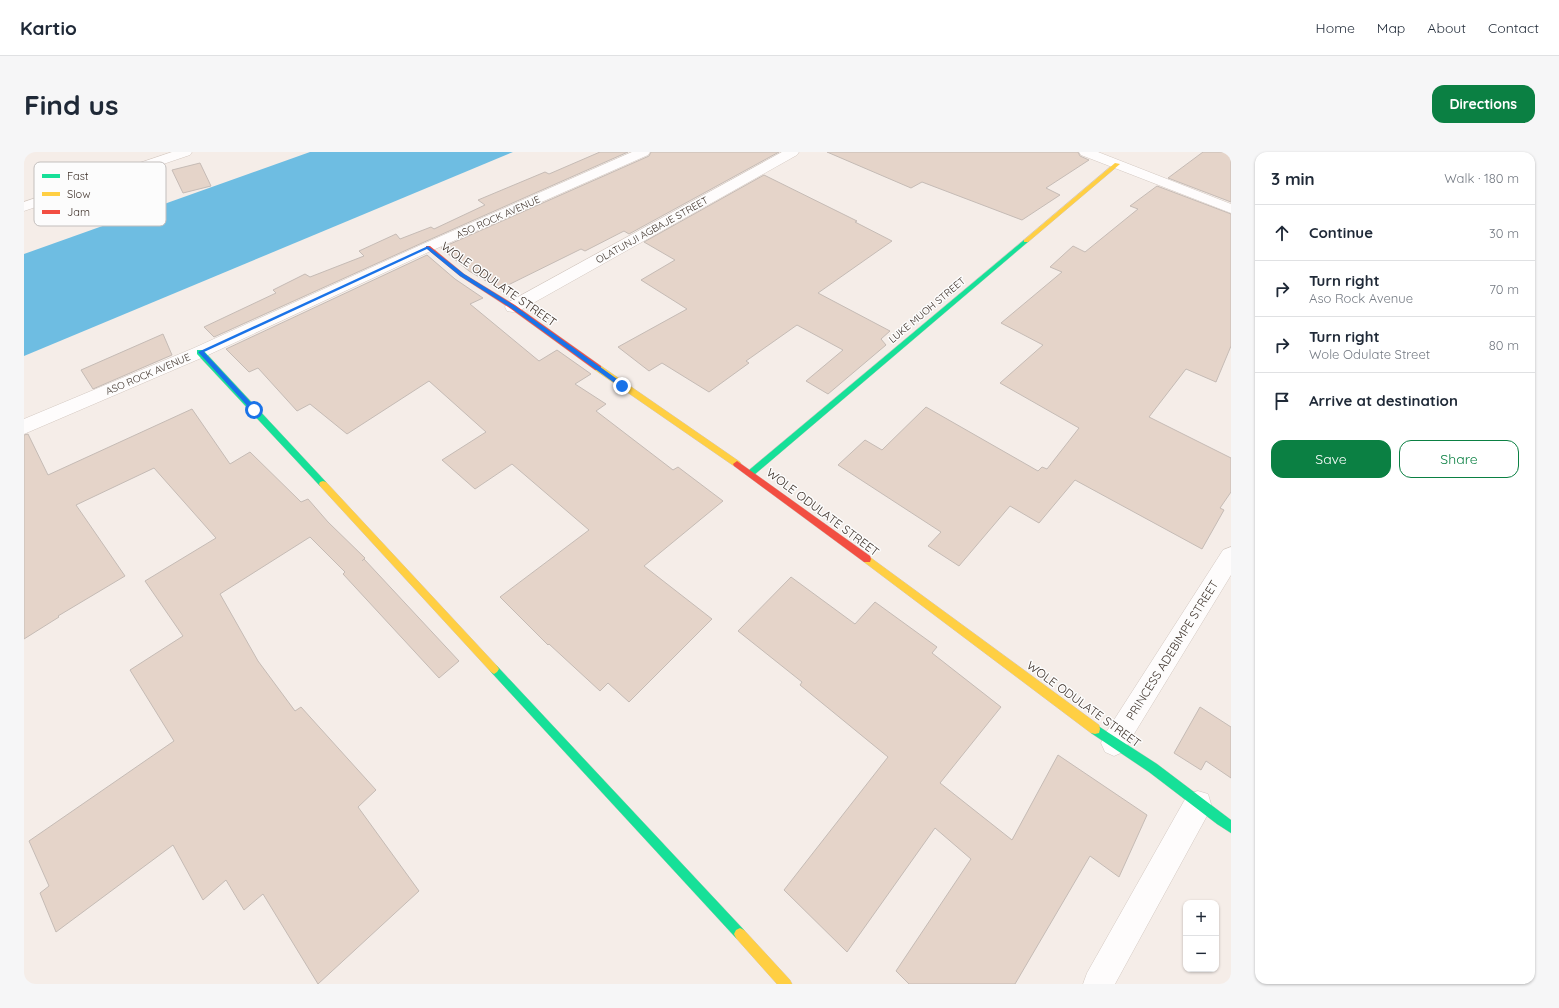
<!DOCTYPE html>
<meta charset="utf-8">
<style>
:root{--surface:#fff;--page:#f6f6f7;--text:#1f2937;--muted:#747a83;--line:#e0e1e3;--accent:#0b8043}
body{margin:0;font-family:Quicksand,sans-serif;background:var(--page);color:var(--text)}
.controls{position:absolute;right:12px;bottom:12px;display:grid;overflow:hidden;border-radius:8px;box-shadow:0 1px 3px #0004}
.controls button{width:36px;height:36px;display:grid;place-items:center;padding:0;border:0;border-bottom:1px solid var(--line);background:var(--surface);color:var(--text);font:20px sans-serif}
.stop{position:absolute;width:12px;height:12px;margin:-9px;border:3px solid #1a73e8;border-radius:50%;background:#fff}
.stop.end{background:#1a73e8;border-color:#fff;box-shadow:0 1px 4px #0008}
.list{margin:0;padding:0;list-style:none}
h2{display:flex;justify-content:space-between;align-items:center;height:52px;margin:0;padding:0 16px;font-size:17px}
h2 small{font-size:13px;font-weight:400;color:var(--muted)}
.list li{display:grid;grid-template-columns:26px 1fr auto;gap:12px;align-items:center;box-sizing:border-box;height:56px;padding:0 16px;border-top:1px solid var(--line)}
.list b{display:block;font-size:15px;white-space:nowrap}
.list p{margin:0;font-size:13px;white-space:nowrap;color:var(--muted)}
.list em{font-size:13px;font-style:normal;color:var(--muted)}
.actions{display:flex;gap:8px;padding:12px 16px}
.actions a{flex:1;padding:9px 0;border:1px solid var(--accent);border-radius:12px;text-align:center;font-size:14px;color:var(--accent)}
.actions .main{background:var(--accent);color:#fff}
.icon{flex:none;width:22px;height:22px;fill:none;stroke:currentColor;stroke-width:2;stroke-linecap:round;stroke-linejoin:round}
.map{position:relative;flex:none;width:1207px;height:832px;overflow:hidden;border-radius:12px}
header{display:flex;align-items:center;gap:24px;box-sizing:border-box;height:56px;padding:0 20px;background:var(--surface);border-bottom:1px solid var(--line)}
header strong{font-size:19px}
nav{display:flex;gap:22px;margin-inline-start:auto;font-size:14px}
.intro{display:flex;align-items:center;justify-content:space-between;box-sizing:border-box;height:96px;padding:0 24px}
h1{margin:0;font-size:28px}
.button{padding:10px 18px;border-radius:12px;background:var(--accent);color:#fff;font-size:14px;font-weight:700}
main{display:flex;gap:24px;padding:0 24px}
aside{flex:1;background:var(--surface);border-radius:12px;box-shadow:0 1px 3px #0004}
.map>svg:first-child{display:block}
.water{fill:#6ebde2}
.building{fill:#e5d4c9;stroke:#c5bbb5}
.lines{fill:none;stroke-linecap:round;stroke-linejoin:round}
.street-casing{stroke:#d3c8c1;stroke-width:1}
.fast-casing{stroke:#d3c8c1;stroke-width:1}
.slow-casing{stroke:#d3c8c1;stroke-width:1}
.jam-casing{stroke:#d3c8c1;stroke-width:1}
.street{fill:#fefcfc;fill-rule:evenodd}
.fast{fill:#16e098;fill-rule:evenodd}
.slow{fill:#ffcf43;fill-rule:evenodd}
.jam{fill:#f24e42;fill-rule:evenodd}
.route{fill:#1a73e8}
.labels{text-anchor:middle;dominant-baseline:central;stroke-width:3;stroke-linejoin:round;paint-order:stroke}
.far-street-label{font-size:10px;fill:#3e3129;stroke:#fcfcfc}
.street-label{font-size:12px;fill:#3e3129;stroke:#fcfcfc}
.key{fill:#fcfcfc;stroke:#c3bfbd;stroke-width:1}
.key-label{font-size:11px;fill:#3e3129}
</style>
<header>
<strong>Kartio</strong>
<nav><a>Home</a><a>Map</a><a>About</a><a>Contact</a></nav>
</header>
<div class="intro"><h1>Find us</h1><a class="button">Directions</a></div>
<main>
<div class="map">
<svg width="1207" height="832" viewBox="0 0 1207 832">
<rect width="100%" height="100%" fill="#f5ede8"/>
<path class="water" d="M286,0H489L0,204V102Z"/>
<g class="building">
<path d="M576,0H604L398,91L190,185L180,175L252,141L249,138L281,122L286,125L340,104L335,99L372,82L376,87L407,75L410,77L461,53L454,48L521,20L525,22Z"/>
<path d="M627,0H755L605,82L600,79L561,99L557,97L476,137L445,119L417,96L625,4Z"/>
<path d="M803,0H1054L1056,4L1065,8L1022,36L1036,43L998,68L898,30L887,36Z"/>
<path d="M1179,0H1207V50L1144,26Z"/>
<path d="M176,11L187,34L159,41L148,18Z"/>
<path d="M740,23L833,69L831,70L868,89L794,141L866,179L857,187L862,193L804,242L782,229L819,198L773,173L722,209L725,211L685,240L638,211L625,219L594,195L663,157L617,128L651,108L620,90Z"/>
<path d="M1133,34L1207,62V194L1192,230L1162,217L1125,265L1207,306V340L1196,356L1200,358L1178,397L1051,328L1015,371L986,354L935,414L904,394L917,380L814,313L841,288L858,298L902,255L1014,319L1018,315L1023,317L1055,276L976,231L1019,193L977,171L1038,120L1026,115L1049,94L1061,100L1114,57L1106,54Z"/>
<path d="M403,103L431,127L459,146L446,152L515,209L533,198L567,222L551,232L582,252L572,259L649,318L654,315L699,349L620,414L688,467L605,550L584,531L576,539L525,492L524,493L476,445L565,378L488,312L451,337L418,308L462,280L405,229L323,282L286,252L273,259L234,216L225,220L202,197Z"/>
<path d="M139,182L148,203L69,237L57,218Z"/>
<path d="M168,257L206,312L226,300L277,350L284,347L304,370L341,406L338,409L340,407L435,509L415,526L319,422L321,420L286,385L196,442L234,509L271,559L277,555L352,638L334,655L395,739L294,832L239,742L220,758L202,728L179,748L149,693L32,780L16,741L25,734L5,689L150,589L106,518L159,484L121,429L192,386L130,316L52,353L101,424L34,464L35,465L0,487V283L4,282L24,323Z"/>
<path d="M767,425L831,472L851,450L913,495L908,501L977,555L916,631L988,688L1034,603L1123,663L1095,725L1066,704L991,832H885L872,819L947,707L911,676L823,800L760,738L864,605L776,533L778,530L714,479Z"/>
<path d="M1176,555L1207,575V626L1182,609L1177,618L1150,601Z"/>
</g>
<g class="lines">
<defs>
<g id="street">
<path d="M148,0H168L166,3L0,59V50Z"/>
<path d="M608,0H626L624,3L409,98L182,204L0,282V267L170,196L399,92Z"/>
<path d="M758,0H775L773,3L495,159L489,160L483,159L481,155L483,151Z"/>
<path d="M1055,0H1074L1207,52V61L1057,3Z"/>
<path d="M1207,395V423L1099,600L1090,604L1081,600L1077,591L1081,582L1199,398Z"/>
<path d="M1174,639L1184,642L1187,652L1184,662L1091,832H1059L1063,821L1164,642Z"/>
</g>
<g id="fast">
<path d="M1000,88L1005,89L730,323H724L723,321L724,319Z"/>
<path d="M173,198H179L302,330L303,332L302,334H296L173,202Z"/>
<path d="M470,512L473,514L720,778L722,782L720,786L716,788L712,786L467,520L465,517L467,514Z"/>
<path d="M1071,572L1133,612L1207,668V681L1193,672L1125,620L1067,581L1066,577L1067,573Z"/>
</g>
<g id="slow">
<path d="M1091,11L1096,12L1004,90H1000V88Z"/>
<path d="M571,214H577L716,310L717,312L716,314H710L571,218Z"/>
<path d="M299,329L302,330L473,514L475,517L473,520L470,522L467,520L296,334L295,332L296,330Z"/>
<path d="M843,403L1075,573L1076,577L1075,581L1071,582L1067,581L840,410L839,407L840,404Z"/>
<path d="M716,776L720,778L766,828L768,832H753L712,786L710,782L712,778Z"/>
</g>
<g id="jam">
<path d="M402,94H406L440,122L491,153L577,214V218H571L487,157L436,124L402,96Z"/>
<path d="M713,309L846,404L847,407L846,410H840L710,314L709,312Z"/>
</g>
</defs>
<use href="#street" class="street-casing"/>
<use href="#fast" class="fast-casing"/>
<use href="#slow" class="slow-casing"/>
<use href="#jam" class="jam-casing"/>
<use href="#street" class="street"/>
<use href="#fast" class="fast"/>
<use href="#slow" class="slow"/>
<use href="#jam" class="jam"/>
</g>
<path class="route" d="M404,94L440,122L491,154L600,232V235H596L487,156L436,124L403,97L180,200L232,256V259H228L174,200Z"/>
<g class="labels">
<g class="far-street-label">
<text transform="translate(474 65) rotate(-24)">ASO ROCK AVENUE</text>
<text transform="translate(628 78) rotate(-29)">OLATUNJI AGBAJE STREET</text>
<text transform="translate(903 158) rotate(-40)">LUKE MUOH STREET</text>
<text transform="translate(124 222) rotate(-23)">ASO ROCK AVENUE</text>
</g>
<g class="street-label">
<text transform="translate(475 132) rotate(35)">WOLE ODULATE STREET</text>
<text transform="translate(799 360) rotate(37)">WOLE ODULATE STREET</text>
<text transform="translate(1148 498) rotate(-58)">PRINCESS ADEBIMPE STREET</text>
<text transform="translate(1060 552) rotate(36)">WOLE ODULATE STREET</text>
</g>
</g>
<rect x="10" y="10" width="132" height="64" rx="6" class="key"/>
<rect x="18" y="22" width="18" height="4" fill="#16e098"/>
<rect x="18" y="40" width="18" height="4" fill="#ffcf43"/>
<rect x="18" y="58" width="18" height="4" fill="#f24e42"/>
<g class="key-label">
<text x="43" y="28">Fast</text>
<text x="43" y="46">Slow</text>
<text x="43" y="64">Jam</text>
</g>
</svg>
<div class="controls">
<button>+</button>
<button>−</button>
</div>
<div class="stop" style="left:230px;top:258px"></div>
<div class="stop end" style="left:598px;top:234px"></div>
</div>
<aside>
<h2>3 min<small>Walk · 180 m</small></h2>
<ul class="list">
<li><svg class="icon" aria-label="ahead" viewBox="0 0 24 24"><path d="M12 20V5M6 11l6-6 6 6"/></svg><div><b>Continue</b></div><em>30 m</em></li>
<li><svg class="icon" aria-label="right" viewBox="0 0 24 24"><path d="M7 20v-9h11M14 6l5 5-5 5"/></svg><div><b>Turn right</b><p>Aso Rock Avenue</p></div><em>70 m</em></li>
<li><svg class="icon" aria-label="right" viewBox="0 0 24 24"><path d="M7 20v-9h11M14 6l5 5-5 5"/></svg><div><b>Turn right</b><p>Wole Odulate Street</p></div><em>80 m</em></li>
<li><svg class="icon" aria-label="arrive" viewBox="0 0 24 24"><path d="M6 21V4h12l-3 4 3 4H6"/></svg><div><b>Arrive at destination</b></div></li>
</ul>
<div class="actions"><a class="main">Save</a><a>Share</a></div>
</aside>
</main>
